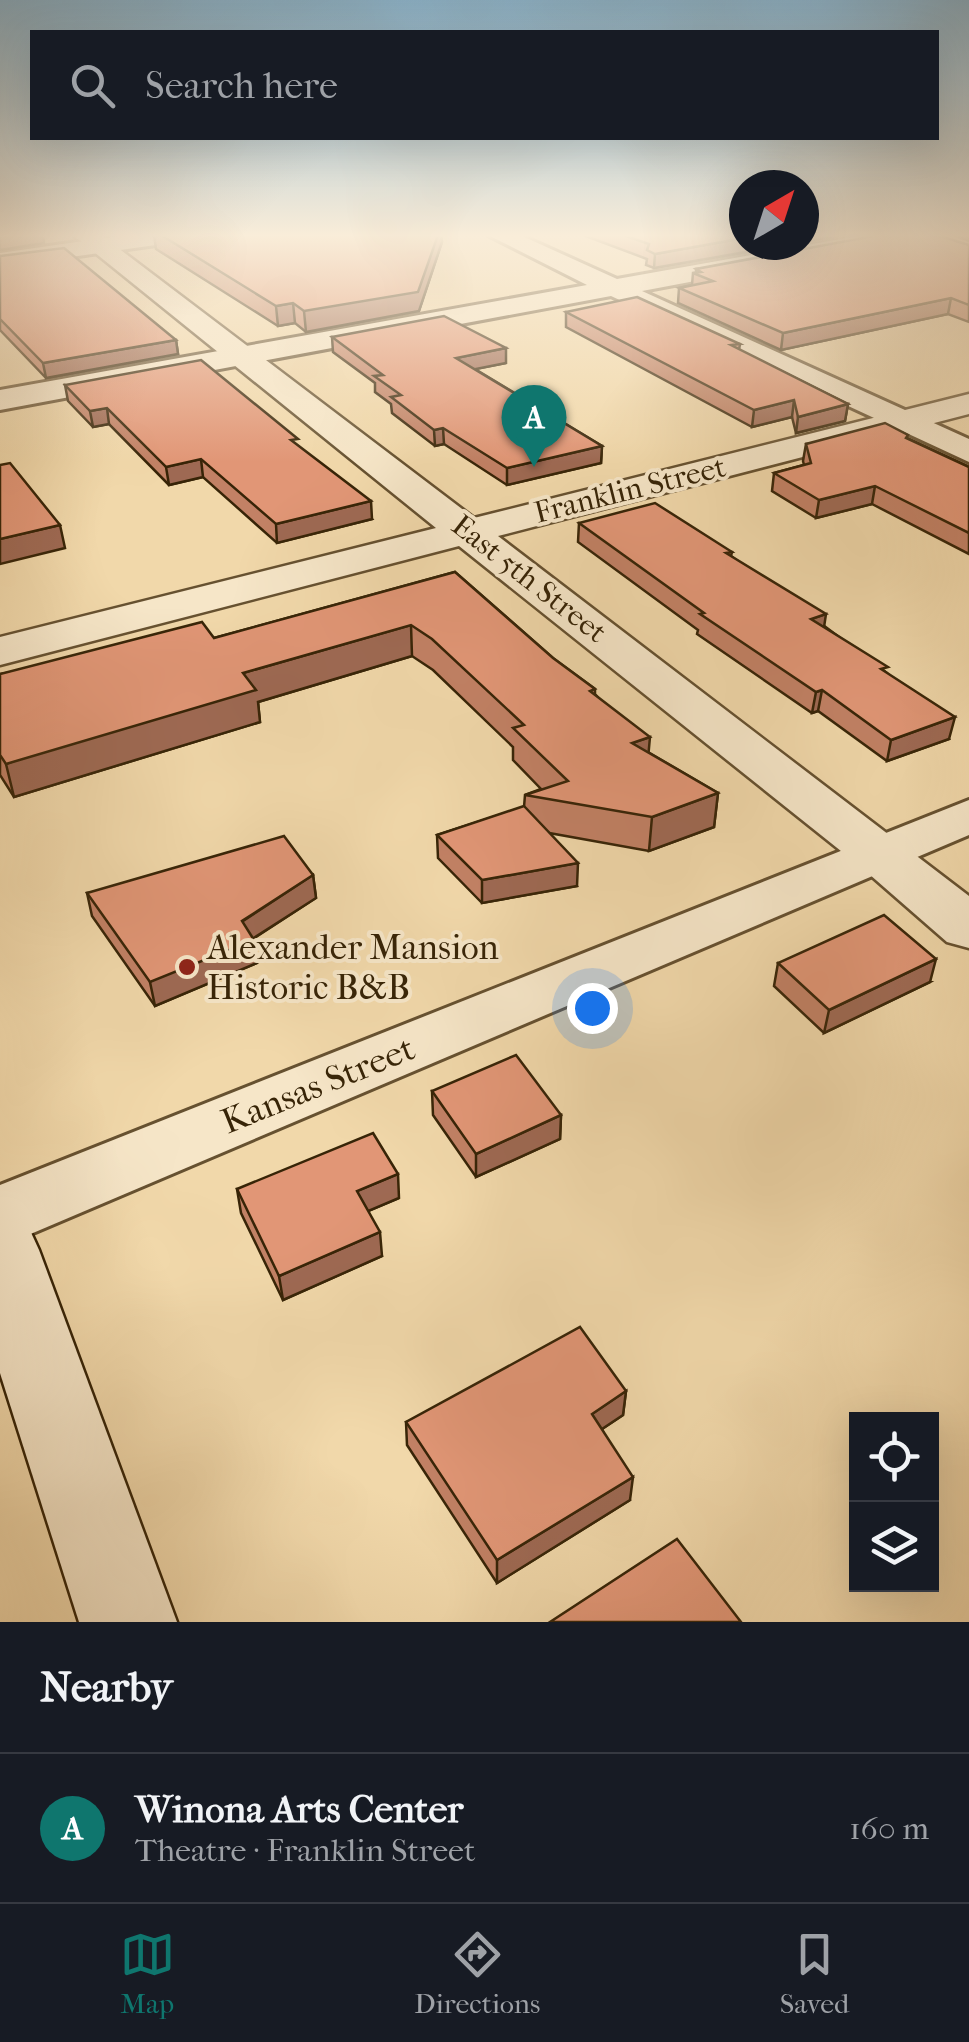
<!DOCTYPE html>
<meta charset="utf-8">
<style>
:root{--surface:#171b24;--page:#20242c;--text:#f1f3f6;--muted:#9ea1a6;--line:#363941;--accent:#0f766e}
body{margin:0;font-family:"IM FELL French Canon",serif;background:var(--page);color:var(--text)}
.controls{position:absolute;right:30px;bottom:30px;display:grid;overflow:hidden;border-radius:0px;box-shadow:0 10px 40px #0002}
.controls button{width:90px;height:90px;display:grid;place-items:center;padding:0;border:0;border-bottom:2px solid var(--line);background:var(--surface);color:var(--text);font:50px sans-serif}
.compass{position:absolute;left:729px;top:170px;width:90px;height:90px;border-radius:50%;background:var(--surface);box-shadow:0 10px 40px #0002;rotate:39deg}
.you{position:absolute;left:592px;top:1008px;width:35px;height:35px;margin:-25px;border:8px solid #fff;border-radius:50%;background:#1a73e8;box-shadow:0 0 0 15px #1a73e833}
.badge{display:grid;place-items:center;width:65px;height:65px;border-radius:50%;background:var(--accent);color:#fff;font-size:32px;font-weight:700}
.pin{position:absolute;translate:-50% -82px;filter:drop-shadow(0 2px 5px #0008)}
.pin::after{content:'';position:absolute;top:52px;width:35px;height:30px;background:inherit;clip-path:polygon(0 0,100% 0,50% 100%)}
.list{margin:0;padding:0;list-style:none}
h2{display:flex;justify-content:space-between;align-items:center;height:130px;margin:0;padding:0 40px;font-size:42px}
h2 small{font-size:32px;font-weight:400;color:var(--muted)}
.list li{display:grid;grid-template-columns:65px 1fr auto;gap:30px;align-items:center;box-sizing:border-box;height:150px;padding:0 40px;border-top:2px solid var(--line)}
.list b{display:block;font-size:38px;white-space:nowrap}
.list p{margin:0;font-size:32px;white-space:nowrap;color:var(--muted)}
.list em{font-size:32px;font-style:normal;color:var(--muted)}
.icon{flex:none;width:55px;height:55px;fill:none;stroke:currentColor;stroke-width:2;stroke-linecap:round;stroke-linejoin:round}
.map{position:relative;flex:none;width:969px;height:1622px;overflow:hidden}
.search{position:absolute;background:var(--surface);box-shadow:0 10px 40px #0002;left:30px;right:30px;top:30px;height:110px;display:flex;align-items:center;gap:25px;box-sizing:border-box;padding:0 35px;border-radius:0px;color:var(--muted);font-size:38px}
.sheet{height:280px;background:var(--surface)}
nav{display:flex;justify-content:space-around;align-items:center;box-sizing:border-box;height:140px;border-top:2px solid var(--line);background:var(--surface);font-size:28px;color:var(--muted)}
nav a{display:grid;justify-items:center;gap:5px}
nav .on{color:var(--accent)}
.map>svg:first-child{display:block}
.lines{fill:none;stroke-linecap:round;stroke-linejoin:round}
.minor-casing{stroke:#665130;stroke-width:6}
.tertiary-casing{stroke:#665130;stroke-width:5}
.secondary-casing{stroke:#372407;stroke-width:5}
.minor{fill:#f6e6c8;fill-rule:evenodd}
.tertiary{fill:#f6e6c8;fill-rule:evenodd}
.secondary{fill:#f6e6c8;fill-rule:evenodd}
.wall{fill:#c28165;stroke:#372407;stroke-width:2.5}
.shaded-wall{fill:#9e6953;stroke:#372407;stroke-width:2.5}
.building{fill:#e19676;stroke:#372407;stroke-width:2.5}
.poi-dot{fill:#8f2418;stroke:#f6e6c8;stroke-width:4}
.labels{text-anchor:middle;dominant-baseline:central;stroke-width:8;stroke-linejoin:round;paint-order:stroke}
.far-street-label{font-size:30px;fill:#372407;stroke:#f6e6c8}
.poi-label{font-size:35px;fill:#372407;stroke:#f6e6c8;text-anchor:start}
.street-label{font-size:35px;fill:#372407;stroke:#f6e6c8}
</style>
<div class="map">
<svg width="969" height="1622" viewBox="0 0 969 1622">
<rect width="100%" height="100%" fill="#f1d8aa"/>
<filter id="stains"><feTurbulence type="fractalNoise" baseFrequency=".002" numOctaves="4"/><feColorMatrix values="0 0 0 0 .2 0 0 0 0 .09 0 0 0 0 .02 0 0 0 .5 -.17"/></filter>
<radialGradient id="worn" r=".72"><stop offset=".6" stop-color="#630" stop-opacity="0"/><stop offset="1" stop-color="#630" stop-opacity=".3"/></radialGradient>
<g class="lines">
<defs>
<g id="minor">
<path d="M125,235H189L177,242L0,267V253Z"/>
<path d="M488,235H520L617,279L863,235H915L903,242L642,291L969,439V462L611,296L0,410V390L587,285Z"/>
<path d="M969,800V835L0,1247V1185Z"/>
</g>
<path id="tertiary" d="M73,235H101L474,518L969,394V414L498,536L969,896V948L947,942L861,867L459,546L0,665V637L436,528Z"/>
<path id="secondary" d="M0,1217L28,1226L39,1250L177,1622H79L0,1373Z"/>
</defs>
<use href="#minor" class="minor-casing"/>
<use href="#tertiary" class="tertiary-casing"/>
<use href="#secondary" class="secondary-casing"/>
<use href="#minor" class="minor"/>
<use href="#tertiary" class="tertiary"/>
<use href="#secondary" class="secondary"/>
</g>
<g class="wall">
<path d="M154,235H441L442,242L419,311L306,332L295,323L278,326L156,249Z"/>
<path d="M583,235H744V245H786L654,268L646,265L647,259Z"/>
<path d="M954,235H969V241Z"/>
<path d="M969,245V322L948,314L781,350L678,303L679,288L692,285L693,273H696V269Z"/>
<path d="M0,256L176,340L178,354L46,378L0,330Z"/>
<path d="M566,312L740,344L739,350L848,404L845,421L796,433L792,417L752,427L566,327Z"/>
<path d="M332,337L506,363L475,369L602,446L601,463L507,485L444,444L435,446L392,413L391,404L375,392V383L333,352Z"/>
<path d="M65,385L298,446L372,519L277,543L203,477L169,485L109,424L93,427L68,401Z"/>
<path d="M907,438L969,467V554L872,504L816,518L772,491L774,473L804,465L803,461L806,444Z"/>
<path d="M579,523L732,552L731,556L887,673L949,739L887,761L818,711L812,713L697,634L698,630L578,542Z"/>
<path d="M455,572L553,658L595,689V694L648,752L718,793L714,827L649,851L549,833L577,886L482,903L438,858L437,835L524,807L525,795L541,789L513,760V747L433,670L412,656L258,702L260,722L14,797L0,775V674L214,638Z"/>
<path d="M313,875L316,898L253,939L257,963L155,1006L92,916L87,893Z"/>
<path d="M778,963L930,982L824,1033L774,986Z"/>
<path d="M432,1091L561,1115L560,1139L476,1177L433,1115Z"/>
<path d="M237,1189L399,1198L368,1211L382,1256L283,1300L241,1213Z"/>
<path d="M626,1391L623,1415L602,1429L630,1500L497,1583L407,1445L406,1422Z"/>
</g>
<g class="shaded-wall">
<path d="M11,235H43L44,243L0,250V237Z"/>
<path d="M438,235H441L442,242L419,311L306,332L304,311Z"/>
<path d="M804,235H841L804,242Z"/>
<path d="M744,238V245H786L654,268L655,254Z"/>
<path d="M951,298L948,314L781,350L783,333Z"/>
<path d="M293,303L295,323L278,326L276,306Z"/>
<path d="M176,340L178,354L46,378L43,363Z"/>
<path d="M506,348V363L456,373V358Z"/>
<path d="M794,400L792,417L752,427L754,410Z"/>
<path d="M848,404L845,421L796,433L798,417Z"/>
<path d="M107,408L109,424L93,427L90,411Z"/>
<path d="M443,428L444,444L435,446L434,430Z"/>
<path d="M602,446L601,463L507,485V468Z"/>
<path d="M201,459L203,477L169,485L166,467Z"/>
<path d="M875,486L872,504L816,518L819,500Z"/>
<path d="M371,501L372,519L277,543L276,524Z"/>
<path d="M60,525L65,548L0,564V539Z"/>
<path d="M826,614L823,634L811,619Z"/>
<path d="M411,625L412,656L258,702L260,722L14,797L6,764L243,673Z"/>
<path d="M822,690L818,711L812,713L816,692Z"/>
<path d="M955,717L949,739L887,761L891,740Z"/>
<path d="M650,737L647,770L632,743Z"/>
<path d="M718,793L714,827L649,851L652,817Z"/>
<path d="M578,863L577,886L482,903V880Z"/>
<path d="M313,875L316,898L246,943L254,940L257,963L155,1006L150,982Z"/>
<path d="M936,959L930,982L824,1033L829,1010Z"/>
<path d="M561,1115L560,1139L476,1177V1154Z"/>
<path d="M398,1174L399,1198L359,1215L357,1191Z"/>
<path d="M380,1232L382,1256L283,1300L279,1276Z"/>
<path d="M626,1391L623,1415L590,1437L592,1414Z"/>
<path d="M633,1477L630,1500L497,1583V1560Z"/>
</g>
<g class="building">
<path d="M161,235H438L418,292L304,311L293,303L276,306Z"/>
<path d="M623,235H744V238L655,254L647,250L649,244Z"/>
<path d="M879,235H937L969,245V305L951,298L783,333L679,288L713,281L693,273L701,272L696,269Z"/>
<path d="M64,248L176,340L43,363L0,319V256Z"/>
<path d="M637,297L740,344L731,345L848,404L798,417L794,400L754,410L566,312Z"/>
<path d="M444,316L506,348L456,358L602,446L507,468L443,428L434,430L391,397L401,395L374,376L383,375L332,337Z"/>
<path d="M201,360L298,439L291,440L371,501L276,524L201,459L166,467L107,408L90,411L65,385Z"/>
<path d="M885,423L908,435L906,438L969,467V533L875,486L819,500L774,473L811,463L806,444Z"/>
<path d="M10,463L60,525L0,539V465Z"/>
<path d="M655,503L732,552L726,553L826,614L811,619L888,667L881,669L955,717L891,740L822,690L816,692L700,614L704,613L579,523Z"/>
<path d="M455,572L553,658L595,689L590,691L650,737L632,743L718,793L652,817L525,795L568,781L513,728L524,725L432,639L411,625L243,673L256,690L6,764L0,755V674L202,622L214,638Z"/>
<path d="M524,806L578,863L482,880L437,835Z"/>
<path d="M284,836L313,875L242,921L254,940L150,982L87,893Z"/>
<path d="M884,915L936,959L829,1010L778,963Z"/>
<path d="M516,1055L561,1115L476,1154L432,1091Z"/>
<path d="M373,1133L398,1174L357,1191L380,1232L279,1276L237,1189Z"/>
<path d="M580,1327L626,1391L592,1414L633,1477L497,1560L406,1422Z"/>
<path d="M677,1539L741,1622H550Z"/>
</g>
<linearGradient id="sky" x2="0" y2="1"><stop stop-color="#89b6d2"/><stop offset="0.51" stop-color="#f9edd9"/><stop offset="1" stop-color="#f9edd9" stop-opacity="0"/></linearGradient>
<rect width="969" height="462" fill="url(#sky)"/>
<circle class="poi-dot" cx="187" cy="967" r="10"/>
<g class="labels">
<g class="far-street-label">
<text transform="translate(630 490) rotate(-14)">Franklin Street</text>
<text transform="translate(529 579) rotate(38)">East 5th Street</text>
</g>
<g class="poi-label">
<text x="207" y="947">Alexander Mansion<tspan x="207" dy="40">Historic B&amp;B</tspan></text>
</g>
<g class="street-label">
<text transform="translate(318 1085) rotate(-22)">Kansas Street</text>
</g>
</g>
<rect width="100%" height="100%" filter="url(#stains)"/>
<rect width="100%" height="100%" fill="url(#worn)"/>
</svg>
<div class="controls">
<button><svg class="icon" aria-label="locate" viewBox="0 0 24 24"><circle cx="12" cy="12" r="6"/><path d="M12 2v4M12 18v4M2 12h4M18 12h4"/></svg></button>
<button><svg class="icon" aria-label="layers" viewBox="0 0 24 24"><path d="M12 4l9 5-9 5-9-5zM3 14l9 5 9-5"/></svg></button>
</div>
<svg class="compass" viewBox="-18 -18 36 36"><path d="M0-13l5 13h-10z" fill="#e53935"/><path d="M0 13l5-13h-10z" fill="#9ea1a6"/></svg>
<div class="you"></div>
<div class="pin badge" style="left:534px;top:467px">A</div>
<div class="search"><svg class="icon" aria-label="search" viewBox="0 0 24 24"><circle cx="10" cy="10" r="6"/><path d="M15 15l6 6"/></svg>Search here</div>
</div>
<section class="sheet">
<h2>Nearby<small></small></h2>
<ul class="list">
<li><span class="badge">A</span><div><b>Winona Arts Center</b><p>Theatre · Franklin Street</p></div><em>160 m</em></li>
</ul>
</section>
<nav>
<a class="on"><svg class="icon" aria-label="map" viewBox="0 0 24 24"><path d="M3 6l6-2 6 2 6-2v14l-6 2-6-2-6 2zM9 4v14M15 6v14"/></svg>Map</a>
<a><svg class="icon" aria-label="directions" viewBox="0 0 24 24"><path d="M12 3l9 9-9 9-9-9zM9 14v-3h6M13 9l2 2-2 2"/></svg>Directions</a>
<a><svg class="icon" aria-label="saved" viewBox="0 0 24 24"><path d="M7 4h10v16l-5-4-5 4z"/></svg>Saved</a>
</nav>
